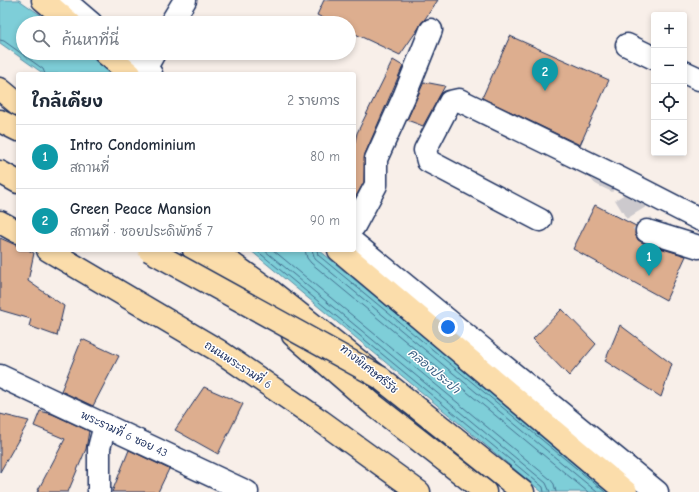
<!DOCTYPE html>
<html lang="th">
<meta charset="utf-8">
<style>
:root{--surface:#fff;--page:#f6f6f7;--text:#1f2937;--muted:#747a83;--line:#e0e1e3;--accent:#0f766e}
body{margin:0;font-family:"Comic Neue","Playpen Sans Thai",sans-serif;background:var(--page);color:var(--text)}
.controls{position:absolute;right:12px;top:12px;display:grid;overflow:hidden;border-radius:4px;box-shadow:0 2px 6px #0003}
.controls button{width:36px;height:36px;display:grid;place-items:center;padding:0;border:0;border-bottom:1px solid var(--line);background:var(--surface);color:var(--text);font:20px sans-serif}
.you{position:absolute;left:448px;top:327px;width:14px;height:14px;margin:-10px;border:3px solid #fff;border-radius:50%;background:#1a73e8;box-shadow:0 0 0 6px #1a73e833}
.badge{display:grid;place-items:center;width:26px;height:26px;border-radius:50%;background:var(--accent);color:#fff;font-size:13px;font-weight:700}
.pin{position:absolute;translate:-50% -33px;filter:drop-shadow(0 1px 2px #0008)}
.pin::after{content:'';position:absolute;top:21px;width:14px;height:12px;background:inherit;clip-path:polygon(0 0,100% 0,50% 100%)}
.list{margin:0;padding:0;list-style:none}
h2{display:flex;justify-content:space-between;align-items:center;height:52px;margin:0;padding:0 16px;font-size:17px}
h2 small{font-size:13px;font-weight:400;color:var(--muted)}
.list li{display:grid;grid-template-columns:26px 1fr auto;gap:12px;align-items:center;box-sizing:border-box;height:64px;padding:0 16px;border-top:1px solid var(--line)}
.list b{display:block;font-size:15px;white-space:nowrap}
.list p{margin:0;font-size:13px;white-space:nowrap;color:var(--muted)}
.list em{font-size:13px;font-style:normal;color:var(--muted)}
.icon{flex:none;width:22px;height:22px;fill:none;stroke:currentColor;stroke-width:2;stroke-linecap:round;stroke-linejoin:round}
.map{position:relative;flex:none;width:699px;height:492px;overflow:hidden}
.search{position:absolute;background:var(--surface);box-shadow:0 2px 6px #0003;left:16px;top:16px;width:340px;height:44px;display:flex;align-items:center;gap:10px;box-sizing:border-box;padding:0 14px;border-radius:22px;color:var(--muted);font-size:15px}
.panel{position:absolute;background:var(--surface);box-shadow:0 2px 6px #0003;left:16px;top:72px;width:340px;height:180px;border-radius:4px}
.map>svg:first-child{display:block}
.water{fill:#7eced8;stroke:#568ea7}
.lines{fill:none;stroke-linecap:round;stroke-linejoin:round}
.shore{stroke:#436f8f;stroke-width:1}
.building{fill:#ddae8f;stroke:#1b2f5e}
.minor-tunnel{stroke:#ccc9cd;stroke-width:22;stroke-dasharray:22 11;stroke-linecap:butt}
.minor-casing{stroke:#1b2f5e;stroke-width:25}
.major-casing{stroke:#1b2f5e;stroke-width:25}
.highway-casing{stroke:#1b2f5e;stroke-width:25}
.minor{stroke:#fff;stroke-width:22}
.major{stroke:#fbddab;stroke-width:22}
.highway{stroke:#fbddab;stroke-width:22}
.highway-bridge-casing{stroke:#1b2f5e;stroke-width:25;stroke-linecap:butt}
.highway-bridge{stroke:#fbddab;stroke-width:22}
.labels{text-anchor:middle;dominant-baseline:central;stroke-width:3;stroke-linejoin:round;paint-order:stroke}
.street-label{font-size:11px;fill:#1b2f5e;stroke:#fff}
.water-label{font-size:12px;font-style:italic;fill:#395f83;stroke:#fff}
</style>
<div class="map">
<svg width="699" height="492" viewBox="0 0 699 492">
<rect width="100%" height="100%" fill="#f8efe9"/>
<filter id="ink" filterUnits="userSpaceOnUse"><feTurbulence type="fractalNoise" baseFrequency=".025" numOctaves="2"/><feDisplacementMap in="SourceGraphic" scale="8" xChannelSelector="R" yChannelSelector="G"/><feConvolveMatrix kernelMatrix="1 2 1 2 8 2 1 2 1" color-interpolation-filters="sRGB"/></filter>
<g filter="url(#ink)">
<g class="water">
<path d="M0,0H19L52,23H23V53H92L115,74H44L0,43Z"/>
<path d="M250,250H319L611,492H542Z"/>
</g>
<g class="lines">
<g class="shore">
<path d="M0,40L4,41L43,69L45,74"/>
<path d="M256,250L543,487L544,492"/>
<path d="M264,250L546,483L550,492"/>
<path d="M273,250L550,479L554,484L556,492"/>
<path d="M305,250L307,258L311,263L588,492"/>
<path d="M312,250L315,259L597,492"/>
<path d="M317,250L318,255L605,492"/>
</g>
</g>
<g class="building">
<path d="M324,0H438L400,55L349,31V23H333L317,15Z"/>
<path d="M510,36L609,80L580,145L482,98Z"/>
<path d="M393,60L403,66L365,154L364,182L354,200V146L357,133Z"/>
<path d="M424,82L445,86L423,126L407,120Z"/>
<path d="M595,205L636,226L635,234L638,240L643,243L686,256L666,300L573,249Z"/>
<path d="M0,238L18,246V250H28L34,253L28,281L64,306L57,336L29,326L31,319L0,310Z"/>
<path d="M562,309L596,344L569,376L533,339Z"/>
<path d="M620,325L672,364L661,397L605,361Z"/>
<path d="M82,339L119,356L93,406L61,391Z"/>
<path d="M204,387L243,404L218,454L175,430Z"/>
<path d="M40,411L52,414L89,431L86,449L68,492H37L65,439L34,426Z"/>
<path d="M0,414L29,421L0,472Z"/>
<path d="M129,450L169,469L158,492H112Z"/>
</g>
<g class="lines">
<path class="minor-tunnel" d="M602,173V175L617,182L647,231"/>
<defs>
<g id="minor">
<path d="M64,0L91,23"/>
<path d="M171,23L185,0"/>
<path d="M627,45L654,58"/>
<path d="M127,53L151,74"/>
<path d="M145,69L154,53"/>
<path d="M684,72L699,79"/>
<path d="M540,220L428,161L425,150L450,102L459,100L619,178L699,219"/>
<path d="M354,226L376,185V159L404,97L431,30"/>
<path d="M647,231L699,247"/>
<path d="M354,243L657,492"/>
<path d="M0,376L247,492"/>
<path d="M99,492V448L105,425"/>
</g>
<g id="major">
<path d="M0,89L18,104"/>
<path d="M0,222L18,232"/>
<path d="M48,250L219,351L321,421L419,492"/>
<path d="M194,250L257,304"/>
<path d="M293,335L375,406L485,492"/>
</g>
<g id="highway">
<path d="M43,0L70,23"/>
<path d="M105,53L130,74"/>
<path d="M0,121L18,130"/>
<path d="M0,172L18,182"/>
<path d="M213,250L272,292L523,492"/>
<path d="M339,250L626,492"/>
</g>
</defs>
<use href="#minor" class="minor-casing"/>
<use href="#major" class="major-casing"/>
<use href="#highway" class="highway-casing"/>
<use href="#minor" class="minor"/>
<use href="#major" class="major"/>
<use href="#highway" class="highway"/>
<defs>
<path id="highway-bridge" d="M149,250L381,378"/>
</defs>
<use href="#highway-bridge" class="highway-bridge-casing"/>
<use href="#highway-bridge" class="highway-bridge"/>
</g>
</g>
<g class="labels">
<g class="street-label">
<text transform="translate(238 365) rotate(33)">ถนนพระรามที่ 6</text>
<text transform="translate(369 369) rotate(39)">ทางพิเศษศรีรัช</text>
<text transform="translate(124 434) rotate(25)">พระรามที่ 6 ซอย 43</text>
</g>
<g class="water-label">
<text transform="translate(434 371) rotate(40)">คลองประปา</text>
</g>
</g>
</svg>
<div class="controls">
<button>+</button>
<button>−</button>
<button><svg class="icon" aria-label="locate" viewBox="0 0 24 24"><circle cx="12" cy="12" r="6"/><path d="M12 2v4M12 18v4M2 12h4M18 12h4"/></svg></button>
<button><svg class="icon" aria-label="layers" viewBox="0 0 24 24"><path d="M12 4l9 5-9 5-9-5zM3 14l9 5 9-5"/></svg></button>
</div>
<div class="you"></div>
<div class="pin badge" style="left:649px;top:276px;background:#0f9aa8">1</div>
<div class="pin badge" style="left:545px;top:91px;background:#0f9aa8">2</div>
<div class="search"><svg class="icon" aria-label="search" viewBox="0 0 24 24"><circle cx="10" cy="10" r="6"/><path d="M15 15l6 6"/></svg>ค้นหาที่นี่</div>
<section class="panel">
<h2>ใกล้เคียง<small>2 รายการ</small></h2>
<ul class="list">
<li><span class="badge" style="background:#0f9aa8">1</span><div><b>Intro Condominium</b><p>สถานที่</p></div><em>80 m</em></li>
<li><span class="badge" style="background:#0f9aa8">2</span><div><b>Green Peace Mansion</b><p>สถานที่ · ซอยประดิพัทธ์ 7</p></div><em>90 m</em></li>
</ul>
</section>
</div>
